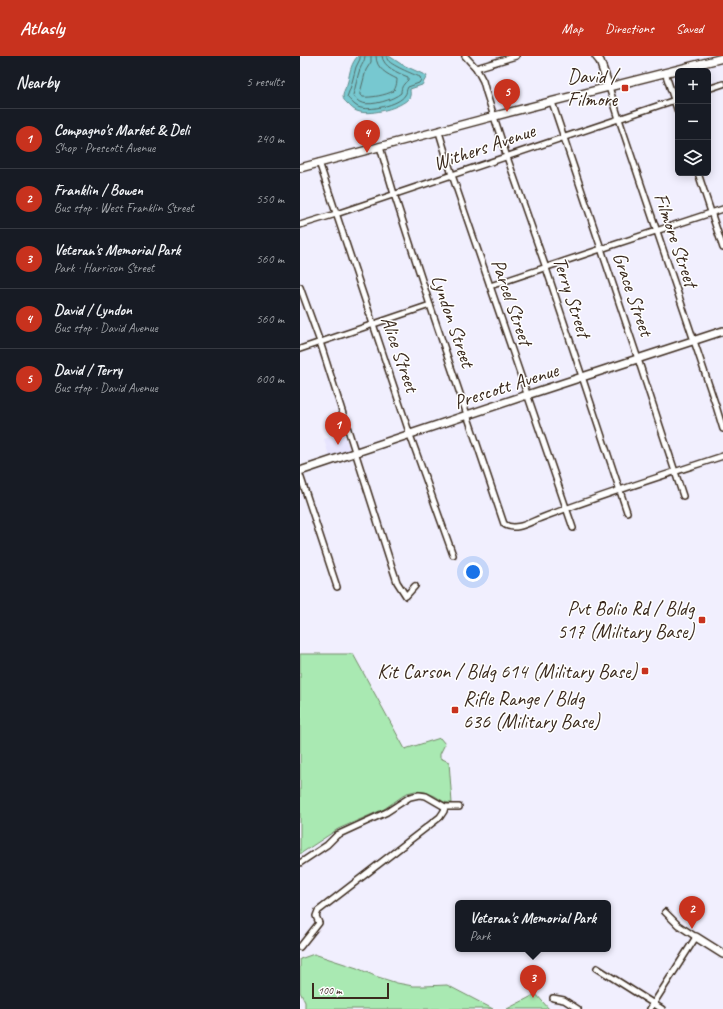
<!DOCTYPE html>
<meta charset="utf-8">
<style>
:root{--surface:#171b24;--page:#242831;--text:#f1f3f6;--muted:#9ea1a6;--line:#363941;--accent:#c8321e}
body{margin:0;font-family:Caveat,sans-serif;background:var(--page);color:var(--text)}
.controls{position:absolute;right:12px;top:12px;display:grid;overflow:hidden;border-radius:6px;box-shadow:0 2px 10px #0003}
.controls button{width:36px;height:36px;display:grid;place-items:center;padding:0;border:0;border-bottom:1px solid var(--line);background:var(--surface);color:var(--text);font:20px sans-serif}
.scale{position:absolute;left:12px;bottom:10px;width:77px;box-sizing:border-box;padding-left:4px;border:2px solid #3b2a1e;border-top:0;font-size:11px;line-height:14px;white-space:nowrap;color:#3b2a1e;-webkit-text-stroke:3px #fff;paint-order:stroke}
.you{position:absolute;left:173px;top:516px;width:14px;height:14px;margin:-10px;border:3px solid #fff;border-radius:50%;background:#1a73e8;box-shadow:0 0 0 6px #1a73e833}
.badge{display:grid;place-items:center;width:26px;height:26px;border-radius:50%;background:var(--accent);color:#fff;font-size:13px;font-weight:700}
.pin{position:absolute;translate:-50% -33px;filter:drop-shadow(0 1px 2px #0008)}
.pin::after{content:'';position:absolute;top:21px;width:14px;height:12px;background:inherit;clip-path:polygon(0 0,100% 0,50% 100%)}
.popup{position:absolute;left:155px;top:844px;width:156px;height:52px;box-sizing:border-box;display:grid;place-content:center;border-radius:6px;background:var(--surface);filter:drop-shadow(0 1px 3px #0005);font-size:13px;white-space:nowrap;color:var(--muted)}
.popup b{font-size:15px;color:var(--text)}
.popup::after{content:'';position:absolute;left:50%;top:100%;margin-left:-8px;border:8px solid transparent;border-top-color:var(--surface)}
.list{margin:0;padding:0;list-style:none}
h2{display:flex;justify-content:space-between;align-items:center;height:52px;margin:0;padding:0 16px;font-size:17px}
h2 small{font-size:13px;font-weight:400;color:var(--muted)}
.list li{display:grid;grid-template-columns:26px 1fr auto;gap:12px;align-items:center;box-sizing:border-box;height:60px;padding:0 16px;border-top:1px solid var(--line)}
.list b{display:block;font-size:15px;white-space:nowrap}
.list p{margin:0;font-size:13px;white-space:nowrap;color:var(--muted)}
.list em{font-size:13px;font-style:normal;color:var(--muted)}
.icon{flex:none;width:22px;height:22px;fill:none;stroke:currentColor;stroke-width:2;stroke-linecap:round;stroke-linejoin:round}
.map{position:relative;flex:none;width:423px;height:953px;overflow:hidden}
header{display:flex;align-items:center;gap:24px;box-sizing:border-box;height:56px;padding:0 20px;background:var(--accent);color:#fff}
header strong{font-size:19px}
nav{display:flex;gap:22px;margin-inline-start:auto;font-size:14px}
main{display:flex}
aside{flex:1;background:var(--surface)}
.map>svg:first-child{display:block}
.built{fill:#e7e4fe}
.green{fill:#a9e9b2;stroke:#728a68}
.water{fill:#77c8d0;stroke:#5f8989}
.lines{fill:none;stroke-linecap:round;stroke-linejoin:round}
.shore{stroke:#536965;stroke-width:1}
.street-casing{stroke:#3b2a1e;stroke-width:8}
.secondary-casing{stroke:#3b2a1e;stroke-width:10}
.street{stroke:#fff;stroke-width:5}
.secondary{stroke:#fff;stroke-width:7}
.poi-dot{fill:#c8321e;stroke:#fff;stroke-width:1.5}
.labels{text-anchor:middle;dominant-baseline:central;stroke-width:3;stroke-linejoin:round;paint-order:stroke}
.poi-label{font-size:20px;fill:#3b2a1e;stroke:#fff;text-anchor:end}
.street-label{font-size:20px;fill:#3b2a1e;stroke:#fff}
</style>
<header>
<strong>Atlasly</strong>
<nav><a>Map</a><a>Directions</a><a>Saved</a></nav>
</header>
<main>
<aside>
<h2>Nearby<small>5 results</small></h2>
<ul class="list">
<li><span class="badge">1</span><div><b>Compagno's Market &amp; Deli</b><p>Shop · Prescott Avenue</p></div><em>240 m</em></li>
<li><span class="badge">2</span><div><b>Franklin / Bowen</b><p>Bus stop · West Franklin Street</p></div><em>550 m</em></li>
<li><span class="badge">3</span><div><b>Veteran's Memorial Park</b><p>Park · Harrison Street</p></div><em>560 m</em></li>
<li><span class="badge">4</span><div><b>David / Lyndon</b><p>Bus stop · David Avenue</p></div><em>560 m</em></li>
<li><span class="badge">5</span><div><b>David / Terry</b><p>Bus stop · David Avenue</p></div><em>600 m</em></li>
</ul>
</aside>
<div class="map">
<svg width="423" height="953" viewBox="0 0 423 953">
<rect width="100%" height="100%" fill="#f1effe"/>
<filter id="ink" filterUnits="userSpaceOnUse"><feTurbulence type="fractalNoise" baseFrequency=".025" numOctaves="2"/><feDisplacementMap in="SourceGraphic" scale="8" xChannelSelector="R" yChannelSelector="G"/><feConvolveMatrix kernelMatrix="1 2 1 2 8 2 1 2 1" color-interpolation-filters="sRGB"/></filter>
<g filter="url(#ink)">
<path class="built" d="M44,377L50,396L30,403L24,383Z"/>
<g class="green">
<path d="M0,598H53L105,693L140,682L145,688L140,698V702L149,706L152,747H150L144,746L135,740L125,736L115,735L107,737L84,753L38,773L0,798Z"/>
<path d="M14,898L57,912L75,920L97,927L113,930H124L147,929L193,953H5V946L0,936V903Z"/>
<path d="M236,938L249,953H207Z"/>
</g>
<path class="water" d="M58,0H89L101,8L127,20L122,29L110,33C110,37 111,39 109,42C101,52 71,59 60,56C54,55 51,51 47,47C45,45 43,44 43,40C43,35 47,30 48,25C50,16 51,7 58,0Z"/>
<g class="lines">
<g class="shore">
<path d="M60,0V3L56,11L51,30L47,41C50,44 54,49 58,51C68,56 100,49 105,39C107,37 106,34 108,31L119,27L121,24L120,21C113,18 90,9 87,3C87,2 87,1 87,0"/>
<path d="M65,0C65,5 62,8 60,13C57,21 56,30 53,39C55,42 58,46 62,47C72,50 93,44 101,37C101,30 104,28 108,24V21C98,17 83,11 82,0"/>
<path d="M71,0V6L66,14L60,37V39L63,41C70,42 87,39 93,35C96,33 97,26 97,23C87,18 76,13 76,0"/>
</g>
<defs>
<g id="street">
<path d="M165,0L176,12L183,25L186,36L207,101L246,212L327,456"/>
<path d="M176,12L216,0"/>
<path d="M365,16L378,56"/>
<path d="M309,31L319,63L416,350L423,373"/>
<path d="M408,33L423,28"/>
<path d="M252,46L338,303L383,440"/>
<path d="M139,76L152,119L273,472"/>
<path d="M80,91L94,138L130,249L204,468C215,476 230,466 241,462C301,439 362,420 423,400"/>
<path d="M19,106L110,379L153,499"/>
<path d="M398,117L423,192"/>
<path d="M0,169L36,158L378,43"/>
<path d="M190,230L301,193L423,153"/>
<path d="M0,231L20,286L90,505L97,526L106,540L115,530"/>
<path d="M0,293L130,249"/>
<path d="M0,419L37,531"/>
<path d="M0,807L27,789L37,779L87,756L110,741L119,739L126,740L145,751H159"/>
<path d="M0,891L19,867L16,860L18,855L140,761L144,755L145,751"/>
<path d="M297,912L362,953"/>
<path d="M253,942L264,944L278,953"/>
<path d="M350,953L396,881L378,869L365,856"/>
</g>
<g id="secondary">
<path d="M296,0L300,5L309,31"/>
<path d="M0,112L195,60L423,2"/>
<path d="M0,415L227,339L423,275"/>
<path d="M396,881L423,898"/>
</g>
</defs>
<use href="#street" class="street-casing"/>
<use href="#secondary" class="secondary-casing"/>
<use href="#street" class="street"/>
<use href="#secondary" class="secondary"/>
</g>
</g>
<g class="poi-dot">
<rect x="321" y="28" width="8" height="8" rx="2"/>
<rect x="398" y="560" width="8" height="8" rx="2"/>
<rect x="341" y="611" width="8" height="8" rx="2"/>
<rect x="151" y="650" width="8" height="8" rx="2"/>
</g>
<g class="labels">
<g class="poi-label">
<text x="317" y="20">David /<tspan x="317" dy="23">Filmore</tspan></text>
<text x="394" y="552">Pvt Bolio Rd / Bldg<tspan x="394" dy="23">517 (Military Base)</tspan></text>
<text x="337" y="615">Kit Carson / Bldg 614 (Military Base)</text>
<text x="163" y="642" text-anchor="start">Rifle Range / Bldg<tspan x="163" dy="23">636 (Military Base)</tspan></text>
</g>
<g class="street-label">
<text transform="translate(184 91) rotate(-19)">Withers Avenue</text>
<text transform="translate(376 184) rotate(71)">Filmore Street</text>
<text transform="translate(333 238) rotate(71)">Grace Street</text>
<text transform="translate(272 241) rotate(72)">Terry Street</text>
<text transform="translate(212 246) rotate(71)">Parcel Street</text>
<text transform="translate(153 265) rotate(71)">Lyndon Street</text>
<text transform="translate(100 298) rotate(71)">Alice Street</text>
<text transform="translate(206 330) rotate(-18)">Prescott Avenue</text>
</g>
</g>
</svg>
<div class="controls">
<button>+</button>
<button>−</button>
<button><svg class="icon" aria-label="layers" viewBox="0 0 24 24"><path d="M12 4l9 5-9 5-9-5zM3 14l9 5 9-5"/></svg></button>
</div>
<div class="scale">100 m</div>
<div class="you"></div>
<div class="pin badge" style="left:38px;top:389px">1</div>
<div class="pin badge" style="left:392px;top:873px">2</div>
<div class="pin badge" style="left:233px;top:942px">3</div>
<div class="popup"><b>Veteran's Memorial Park</b>Park</div>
<div class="pin badge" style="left:67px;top:97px">4</div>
<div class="pin badge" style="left:207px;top:56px">5</div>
</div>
</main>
